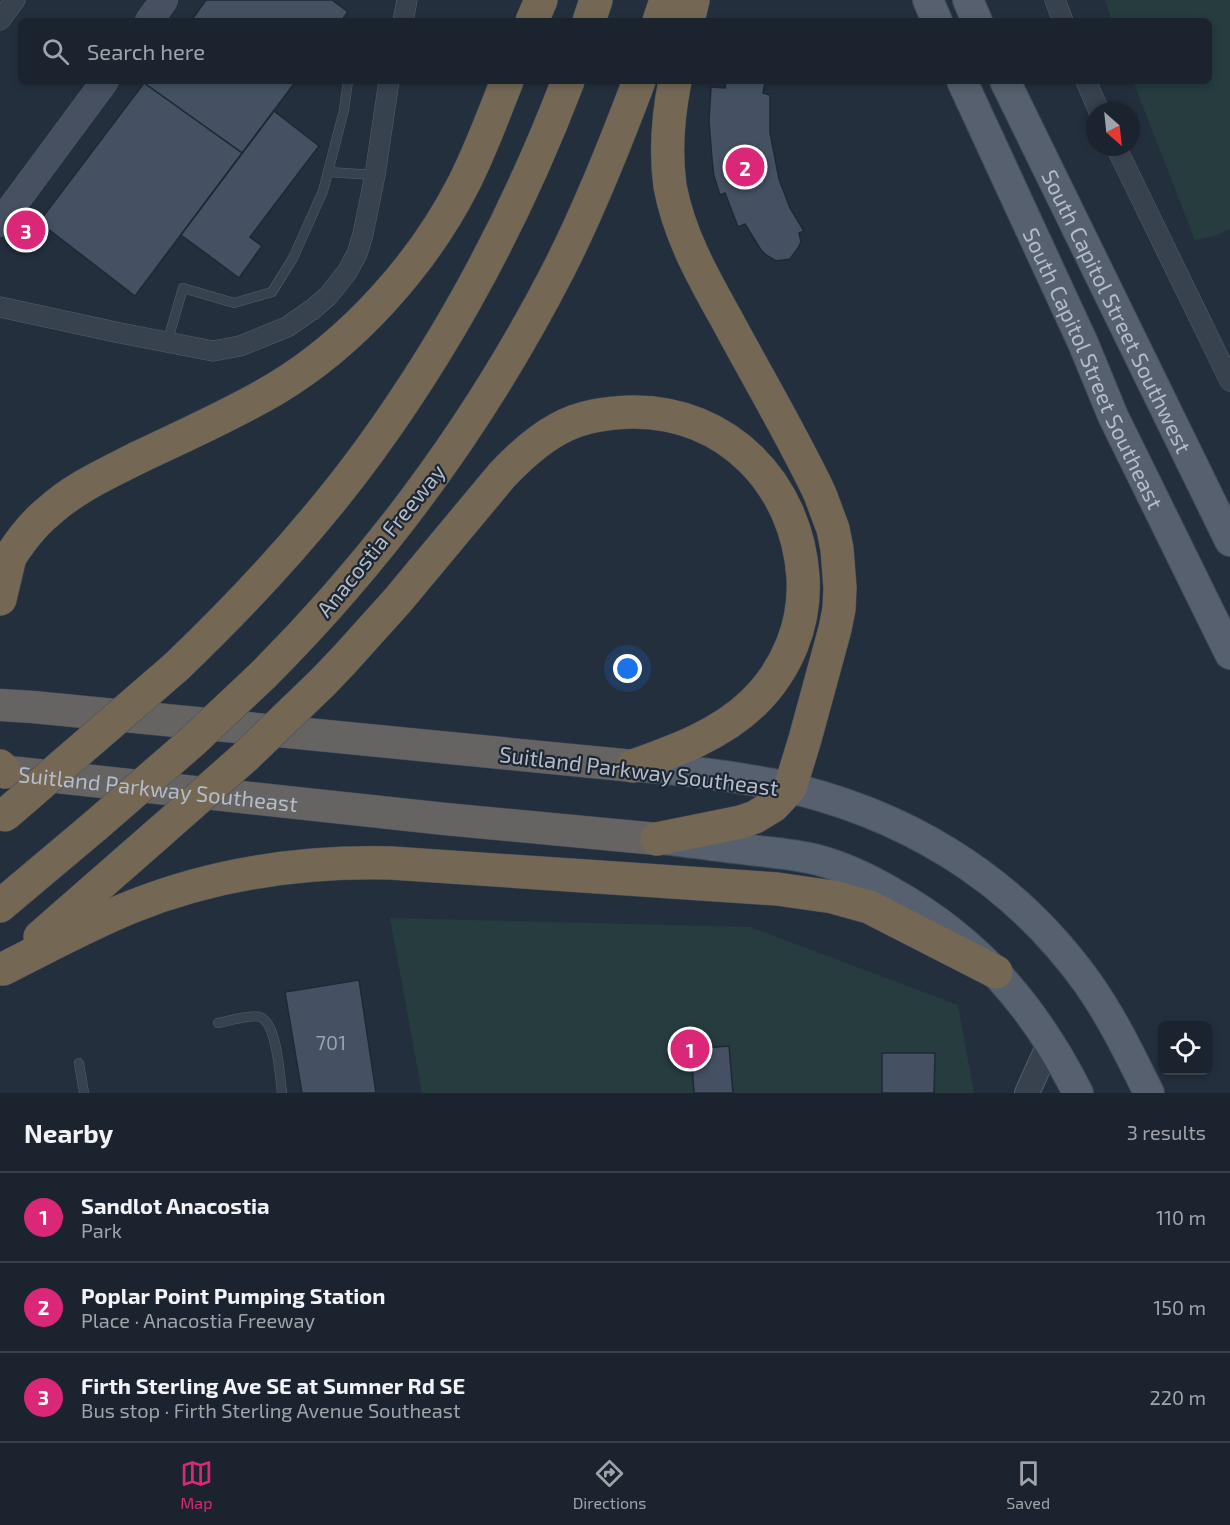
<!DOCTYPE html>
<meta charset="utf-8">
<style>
:root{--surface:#1b232e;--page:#242b36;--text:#f1f3f6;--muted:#a0a4aa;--line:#39404a;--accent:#db2777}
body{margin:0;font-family:"Exo 2",sans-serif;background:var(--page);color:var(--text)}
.controls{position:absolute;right:18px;bottom:18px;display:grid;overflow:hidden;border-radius:9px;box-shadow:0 3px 9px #0003}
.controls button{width:54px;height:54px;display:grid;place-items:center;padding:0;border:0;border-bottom:2px solid var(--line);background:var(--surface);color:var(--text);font:30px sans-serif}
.compass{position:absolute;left:1086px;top:102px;width:54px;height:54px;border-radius:50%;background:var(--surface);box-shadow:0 3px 9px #0003;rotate:153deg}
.you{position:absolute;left:628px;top:669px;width:21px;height:21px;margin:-15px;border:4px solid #fff;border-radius:50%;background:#1a73e8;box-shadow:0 0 0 9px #1a73e833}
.badge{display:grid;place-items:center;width:39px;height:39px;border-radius:50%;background:var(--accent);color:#fff;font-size:20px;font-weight:700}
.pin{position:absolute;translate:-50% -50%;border:3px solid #fff;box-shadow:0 2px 6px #0006}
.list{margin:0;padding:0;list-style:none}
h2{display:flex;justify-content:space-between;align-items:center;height:78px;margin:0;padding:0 24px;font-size:26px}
h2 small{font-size:20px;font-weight:400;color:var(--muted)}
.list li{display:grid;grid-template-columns:39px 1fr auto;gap:18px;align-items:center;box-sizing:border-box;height:90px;padding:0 24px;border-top:2px solid var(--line)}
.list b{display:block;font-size:22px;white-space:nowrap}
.list p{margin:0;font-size:20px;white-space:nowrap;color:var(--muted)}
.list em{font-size:20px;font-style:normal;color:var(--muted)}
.icon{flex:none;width:33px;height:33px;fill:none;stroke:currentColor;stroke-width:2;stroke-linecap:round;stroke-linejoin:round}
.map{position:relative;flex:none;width:1230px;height:1093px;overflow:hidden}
.search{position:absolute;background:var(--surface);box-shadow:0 3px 9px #0003;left:18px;right:18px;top:18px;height:66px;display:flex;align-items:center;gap:15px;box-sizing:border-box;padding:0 21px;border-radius:9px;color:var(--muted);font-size:22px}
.sheet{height:348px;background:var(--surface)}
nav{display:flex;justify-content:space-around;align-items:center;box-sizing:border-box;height:84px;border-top:2px solid var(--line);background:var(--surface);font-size:16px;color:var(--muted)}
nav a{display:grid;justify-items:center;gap:3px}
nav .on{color:var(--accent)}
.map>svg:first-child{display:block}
.green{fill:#263c3f}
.building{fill:#455162;stroke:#1f2835;stroke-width:1.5}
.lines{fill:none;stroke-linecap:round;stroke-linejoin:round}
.service-casing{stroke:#565f6c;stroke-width:10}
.minor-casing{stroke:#565f6c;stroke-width:21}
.tertiary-casing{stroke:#565f6c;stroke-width:26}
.secondary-casing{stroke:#565f6c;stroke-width:28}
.primary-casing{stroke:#414a57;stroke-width:32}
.trunk-casing{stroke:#434c59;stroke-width:33}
.motorway-casing{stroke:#434c59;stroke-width:34}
.service{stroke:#38414e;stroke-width:9}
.minor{stroke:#38414e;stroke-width:20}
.tertiary{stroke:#38414e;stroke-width:24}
.secondary{stroke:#465061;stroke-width:27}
.primary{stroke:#56606e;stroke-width:30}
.trunk{stroke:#656462;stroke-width:32}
.motorway{stroke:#746855;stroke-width:33}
.motorway-bridge-casing{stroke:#434c59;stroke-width:34;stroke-linecap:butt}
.motorway-bridge{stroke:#746855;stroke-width:33}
.labels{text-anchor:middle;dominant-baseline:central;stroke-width:4.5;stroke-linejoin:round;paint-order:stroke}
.number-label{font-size:20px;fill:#98a1af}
.street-label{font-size:22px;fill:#b4bcc9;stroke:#1d2633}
</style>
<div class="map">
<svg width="1230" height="1093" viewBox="0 0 1230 1093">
<rect width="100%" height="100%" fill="#242f3e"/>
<g class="green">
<path d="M1105,0H1230V229L1215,236L1195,240L1133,81H1209V21H1112Z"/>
<path d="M390,918L750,927L958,1005L974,1093H422Z"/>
</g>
<g class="building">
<path d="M206,0H332L348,12L341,21H191Z"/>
<path d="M146,81H296L242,153L144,83Z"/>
<path d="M726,81H752L765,83L763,93L770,95V133L779,179L790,208L804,231L799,233L801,242L798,248L790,259L776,261L766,255L761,250L745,224L738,227L725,193L720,195L714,176L712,159L709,121L711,87L725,88Z"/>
<path d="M144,83L242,153L135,296L39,222Z"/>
<path d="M274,111L319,146L250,237L262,246L239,278L181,235Z"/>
<path d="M359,980L376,1093H302L285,992Z"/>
<path d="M729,1046L733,1093H694L691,1049Z"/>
<path d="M882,1053H935L934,1093H882Z"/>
</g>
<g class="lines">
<defs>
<g id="service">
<path d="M328,172L375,175"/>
<path d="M167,343L183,288L234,303L272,292L293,258L323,191L344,110L348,81"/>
<path d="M218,1023C227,1021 253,1014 260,1017C277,1022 280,1077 282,1093"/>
<path d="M79,1063L84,1093"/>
</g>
<g id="minor">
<path d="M1055,0L1063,21"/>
<path d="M0,20L15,0"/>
<path d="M403,21L407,0"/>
<path d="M1086,81L1099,111"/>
<path d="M1116,147L1230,381"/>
<path d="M0,307L120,333L213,351L240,346L287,327L313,309L328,296L347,272L357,254L363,234L375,175L389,81"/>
</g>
<path id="tertiary" d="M1027,1093L1050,1042"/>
<g id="secondary">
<path d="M149,21L164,0"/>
<path d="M0,223L105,81"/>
</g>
<g id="primary">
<path d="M928,0L937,21"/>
<path d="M968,0L977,21"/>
<path id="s1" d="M962,81L1083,343L1113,416L1230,654"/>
<path id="s2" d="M1005,81L1230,541"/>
<path d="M633,766C680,770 727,775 773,784C901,811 1010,875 1087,982C1112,1017 1130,1055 1149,1093"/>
<path d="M669,840C699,844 729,847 759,851C779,853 799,855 818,860C844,867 869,879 893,893C978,941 1034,1006 1078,1093"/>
</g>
<g id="trunk">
<path d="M0,705L33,707L633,766"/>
<path id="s3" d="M0,771L445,819L657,839"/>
</g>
<g id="motorway">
<path d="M532,21L541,0"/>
<path d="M589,21L596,0"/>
<path d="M659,21L666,0"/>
<path d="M688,21L693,0"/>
<path d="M0,572C14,551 28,528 48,512C74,488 106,474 137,458C183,436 231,415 275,389C352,343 422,265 463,185C480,152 493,116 507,81"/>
<path d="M0,599L10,557"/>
<path d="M176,667C246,600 312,529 369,451C452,337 518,212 568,81"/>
<path d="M263,675C382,556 482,419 559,269C590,208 615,145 639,81"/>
<path d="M322,683L344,660L398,600L502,475C519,457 536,441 558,429C581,416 606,413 632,412C727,411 797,484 803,577C806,624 787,670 753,703C720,735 675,751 633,766"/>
<path d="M0,766L5,772"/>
<path d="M657,839L741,822L755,817L773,806L790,788L805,739L835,629L839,609L840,588L837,549L833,529L820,494C792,435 758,378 727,320C703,277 679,235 670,186C665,150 668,116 675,81"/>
<path d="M0,906L95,826"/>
<path d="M40,937L160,832"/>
<path d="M3,969C45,948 87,925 131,907C215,873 300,861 391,863L777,889L833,897L869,907L996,972"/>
</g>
</defs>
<use href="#service" class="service-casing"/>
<use href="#minor" class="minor-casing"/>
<use href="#tertiary" class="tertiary-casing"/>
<use href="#secondary" class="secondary-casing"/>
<use href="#primary" class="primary-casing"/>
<use href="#trunk" class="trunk-casing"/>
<use href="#motorway" class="motorway-casing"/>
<use href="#service" class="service"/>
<use href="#minor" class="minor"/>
<use href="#tertiary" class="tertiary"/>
<use href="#secondary" class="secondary"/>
<use href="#primary" class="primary"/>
<use href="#trunk" class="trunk"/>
<use href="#motorway" class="motorway"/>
<defs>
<g id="motorway-bridge">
<path d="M5,815L176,667"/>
<path d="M95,826L193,741L263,675"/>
<path d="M160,832L245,757L322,683"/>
</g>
</defs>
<use href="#motorway-bridge" class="motorway-bridge-casing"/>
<use href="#motorway-bridge" class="motorway-bridge"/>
</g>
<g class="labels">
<g class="number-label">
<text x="331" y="1042">701</text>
</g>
<g class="street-label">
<text stroke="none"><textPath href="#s2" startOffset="256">South Capitol Street Southwest</textPath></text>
<text stroke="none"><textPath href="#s1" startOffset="316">South Capitol Street Southeast</textPath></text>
<text transform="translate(380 540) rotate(-51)">Anacostia Freeway</text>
<text transform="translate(639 770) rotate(7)">Suitland Parkway Southeast</text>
<text stroke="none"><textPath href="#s3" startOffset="159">Suitland Parkway Southeast</textPath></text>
</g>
</g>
</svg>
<div class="controls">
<button><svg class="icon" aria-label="locate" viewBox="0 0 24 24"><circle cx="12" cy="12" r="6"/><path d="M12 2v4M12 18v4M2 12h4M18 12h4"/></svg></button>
</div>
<svg class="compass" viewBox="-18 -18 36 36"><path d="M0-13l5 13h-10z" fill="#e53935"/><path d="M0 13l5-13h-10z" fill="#a0a4aa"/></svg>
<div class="you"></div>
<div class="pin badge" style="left:690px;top:1049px">1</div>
<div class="pin badge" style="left:745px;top:167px">2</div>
<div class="pin badge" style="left:26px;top:230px">3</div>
<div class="search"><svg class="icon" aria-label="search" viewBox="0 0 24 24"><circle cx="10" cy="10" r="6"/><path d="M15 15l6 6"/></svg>Search here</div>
</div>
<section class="sheet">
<h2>Nearby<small>3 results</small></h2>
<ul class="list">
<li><span class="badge">1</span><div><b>Sandlot Anacostia</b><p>Park</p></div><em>110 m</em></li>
<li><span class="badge">2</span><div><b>Poplar Point Pumping Station</b><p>Place · Anacostia Freeway</p></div><em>150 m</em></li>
<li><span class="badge">3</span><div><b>Firth Sterling Ave SE at Sumner Rd SE</b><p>Bus stop · Firth Sterling Avenue Southeast</p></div><em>220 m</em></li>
</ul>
</section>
<nav>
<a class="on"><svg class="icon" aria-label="map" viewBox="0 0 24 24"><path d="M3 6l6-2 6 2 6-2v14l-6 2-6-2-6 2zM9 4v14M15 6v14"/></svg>Map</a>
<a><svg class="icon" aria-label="directions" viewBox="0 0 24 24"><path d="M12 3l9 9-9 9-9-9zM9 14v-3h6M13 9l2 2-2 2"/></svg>Directions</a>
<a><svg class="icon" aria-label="saved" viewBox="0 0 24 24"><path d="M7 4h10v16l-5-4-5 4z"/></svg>Saved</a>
</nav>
